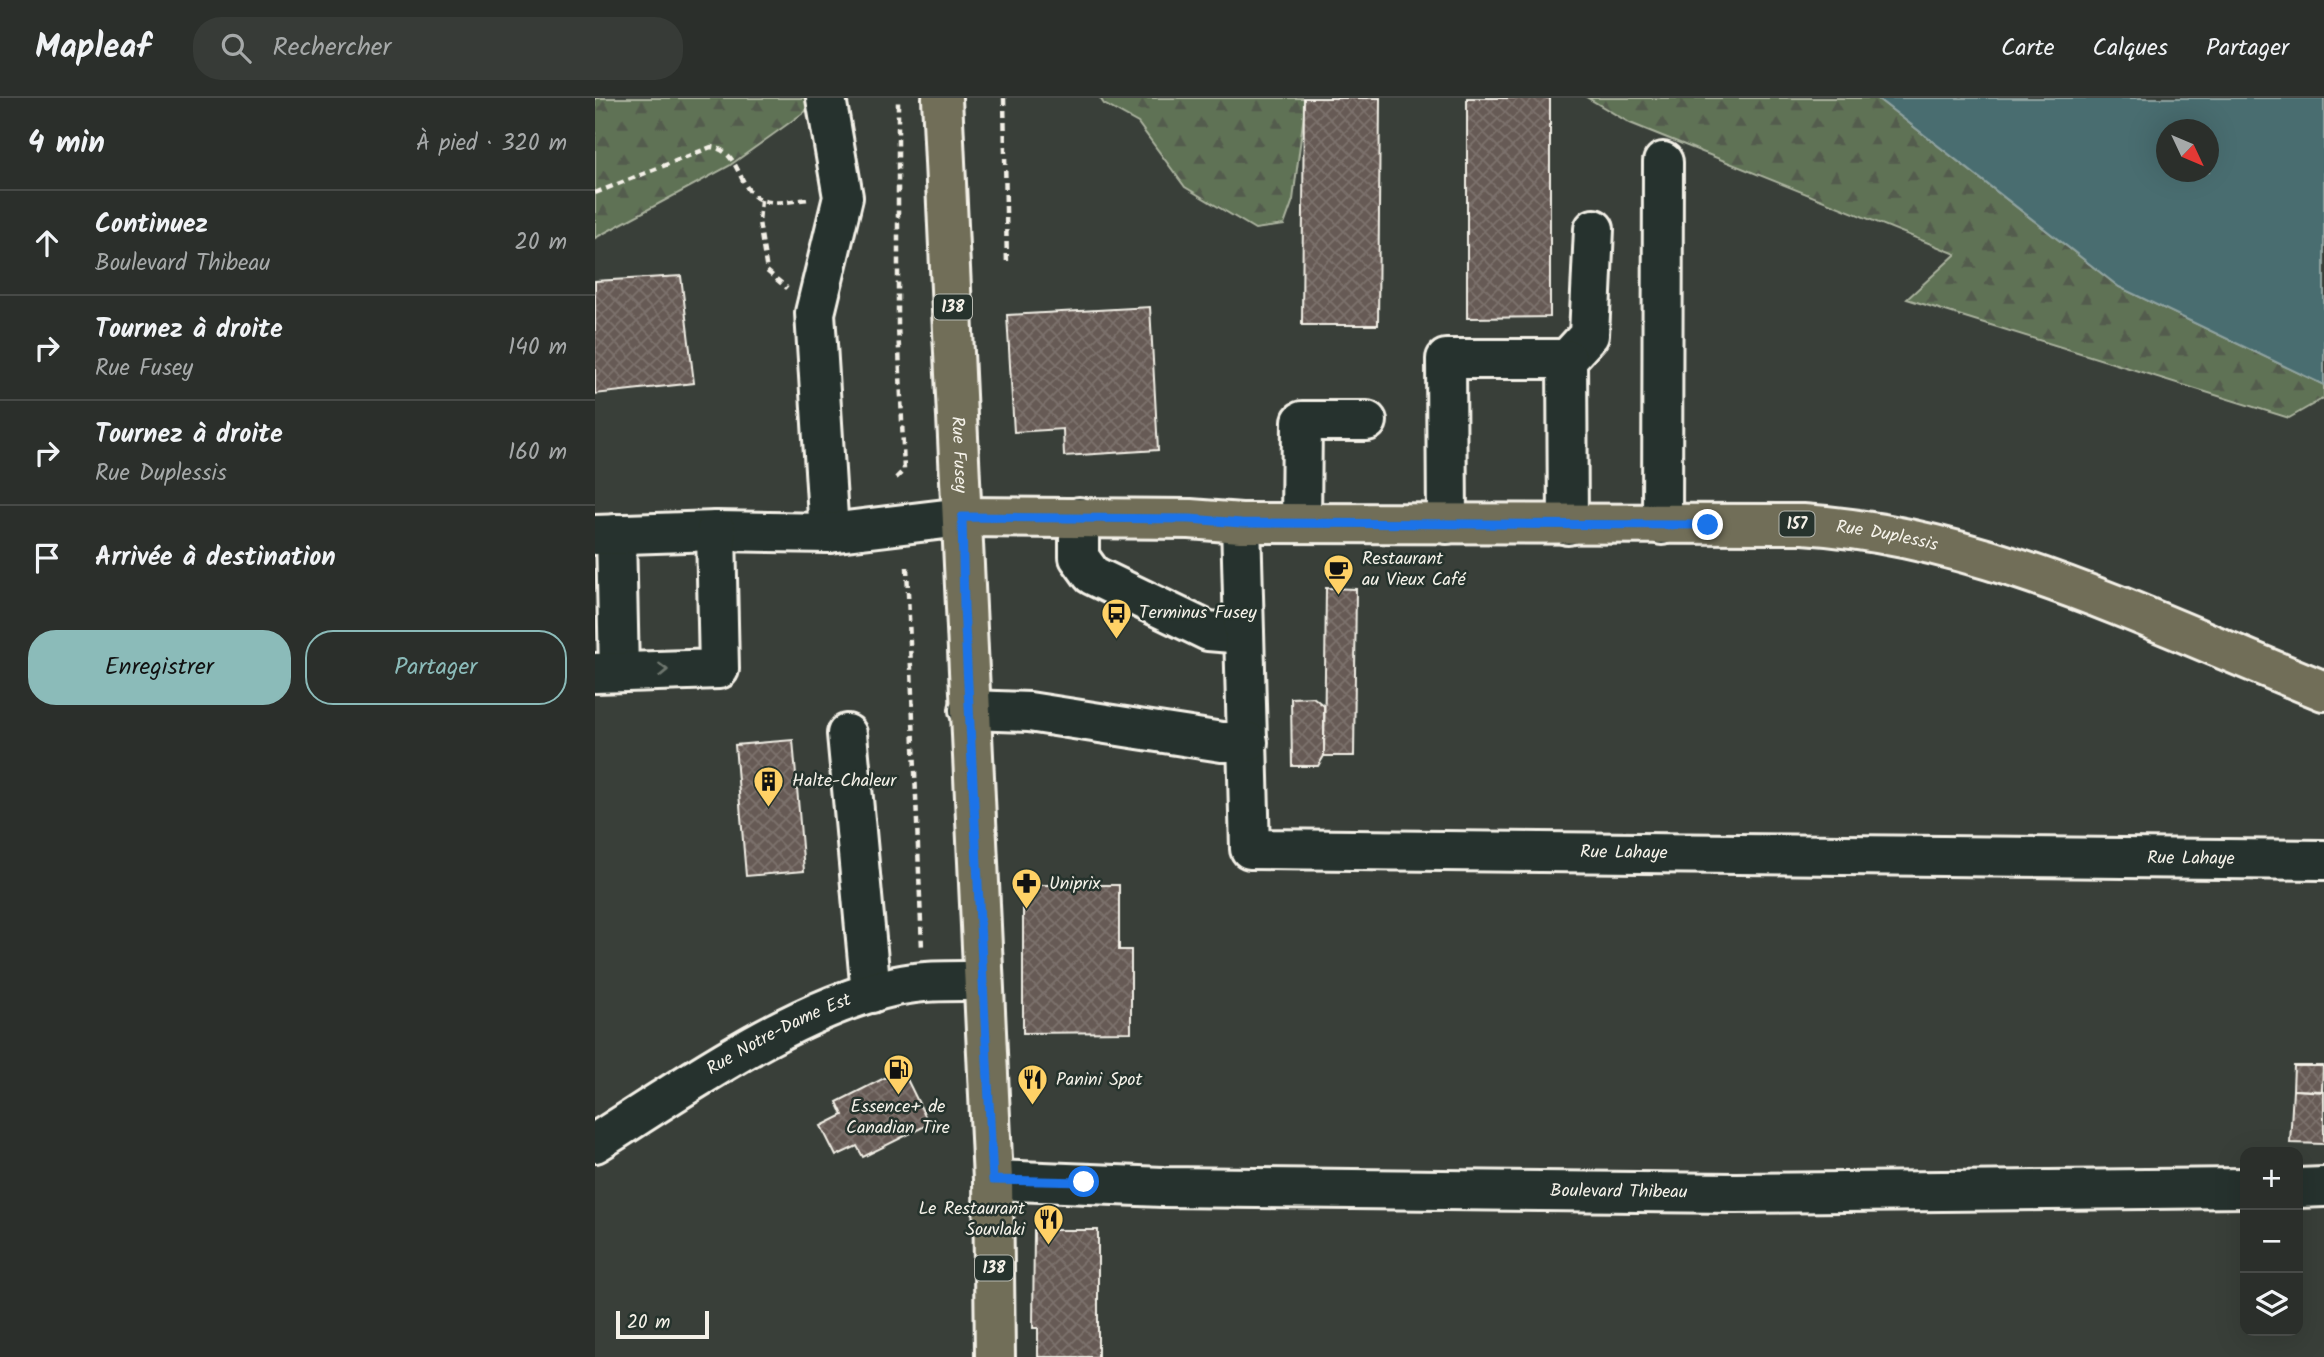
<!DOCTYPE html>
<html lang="fr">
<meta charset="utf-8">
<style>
:root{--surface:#2b2f2b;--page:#373b37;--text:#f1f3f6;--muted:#a6a9a9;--line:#474a47;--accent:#8bbbb9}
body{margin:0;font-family:Kalam,sans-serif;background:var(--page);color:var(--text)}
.controls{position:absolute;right:21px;bottom:21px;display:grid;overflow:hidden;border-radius:14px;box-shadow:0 7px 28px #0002}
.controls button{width:63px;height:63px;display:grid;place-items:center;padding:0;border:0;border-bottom:2px solid var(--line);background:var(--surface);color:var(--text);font:35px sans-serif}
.compass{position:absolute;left:1561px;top:21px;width:63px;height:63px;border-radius:50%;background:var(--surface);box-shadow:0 7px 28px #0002;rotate:134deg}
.scale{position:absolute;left:21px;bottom:18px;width:93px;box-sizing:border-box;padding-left:7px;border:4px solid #f4f1e8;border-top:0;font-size:19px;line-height:24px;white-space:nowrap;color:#f4f1e8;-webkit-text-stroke:5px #26332d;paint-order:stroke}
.stop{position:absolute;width:21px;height:21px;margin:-16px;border:5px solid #1a73e8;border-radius:50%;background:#fff}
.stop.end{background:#1a73e8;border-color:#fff;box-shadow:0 2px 7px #0008}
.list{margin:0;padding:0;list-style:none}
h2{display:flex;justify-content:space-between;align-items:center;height:91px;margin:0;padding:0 28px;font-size:30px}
h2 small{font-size:23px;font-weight:400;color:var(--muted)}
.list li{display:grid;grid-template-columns:46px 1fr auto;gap:21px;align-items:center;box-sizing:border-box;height:105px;padding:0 28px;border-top:2px solid var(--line)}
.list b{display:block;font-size:26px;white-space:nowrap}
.list p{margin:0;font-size:23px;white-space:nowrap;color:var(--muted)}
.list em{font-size:23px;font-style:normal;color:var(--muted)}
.actions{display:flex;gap:14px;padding:21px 28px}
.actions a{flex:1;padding:16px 0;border:2px solid var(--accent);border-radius:28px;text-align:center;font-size:24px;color:var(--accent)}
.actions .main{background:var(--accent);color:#111}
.icon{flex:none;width:38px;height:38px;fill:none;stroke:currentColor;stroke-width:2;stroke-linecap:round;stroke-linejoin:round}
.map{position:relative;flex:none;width:1729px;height:1259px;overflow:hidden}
header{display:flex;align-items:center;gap:42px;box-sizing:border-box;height:98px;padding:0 35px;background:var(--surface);border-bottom:2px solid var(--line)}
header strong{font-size:33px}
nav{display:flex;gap:38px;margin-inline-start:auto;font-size:24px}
.search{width:490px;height:63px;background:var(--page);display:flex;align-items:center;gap:18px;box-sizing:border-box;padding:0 24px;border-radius:28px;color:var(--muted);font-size:26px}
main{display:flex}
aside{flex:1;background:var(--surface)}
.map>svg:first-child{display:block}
.forest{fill:url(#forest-firs);stroke:#aab29e;stroke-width:2}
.water{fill:#4a6d70;stroke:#8ea2a0;stroke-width:2;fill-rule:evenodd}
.building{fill:url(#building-cross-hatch);stroke:#f4f1e8;stroke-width:2}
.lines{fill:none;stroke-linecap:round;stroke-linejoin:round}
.minor-casing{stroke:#f4f1e8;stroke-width:44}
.major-casing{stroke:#f4f1e8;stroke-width:44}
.path{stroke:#f4f1e8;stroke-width:4.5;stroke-dasharray:7 5;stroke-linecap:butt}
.minor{stroke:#26332d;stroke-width:38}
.major{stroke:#716e59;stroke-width:38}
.oneway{stroke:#6e766e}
.route{stroke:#1a73e8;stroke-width:9}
.labels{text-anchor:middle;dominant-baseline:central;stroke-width:5;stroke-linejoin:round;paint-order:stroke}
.shield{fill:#26332d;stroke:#b6b8b0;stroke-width:2}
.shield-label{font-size:16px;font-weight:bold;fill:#f4f1e8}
.street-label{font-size:18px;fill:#f4f1e8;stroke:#26332d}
.poi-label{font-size:18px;fill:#f4f1e8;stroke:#26332d;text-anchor:start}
</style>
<header>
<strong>Mapleaf</strong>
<div class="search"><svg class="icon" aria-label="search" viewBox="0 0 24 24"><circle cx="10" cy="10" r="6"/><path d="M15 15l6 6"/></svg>Rechercher</div>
<nav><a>Carte</a><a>Calques</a><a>Partager</a></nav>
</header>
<main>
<aside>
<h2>4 min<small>À pied · 320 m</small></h2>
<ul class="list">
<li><svg class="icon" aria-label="ahead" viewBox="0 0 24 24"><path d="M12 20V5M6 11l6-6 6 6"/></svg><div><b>Continuez</b><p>Boulevard Thibeau</p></div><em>20 m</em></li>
<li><svg class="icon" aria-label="right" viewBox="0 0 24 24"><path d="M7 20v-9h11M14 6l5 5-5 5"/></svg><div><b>Tournez à droite</b><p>Rue Fusey</p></div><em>140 m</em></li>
<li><svg class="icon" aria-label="right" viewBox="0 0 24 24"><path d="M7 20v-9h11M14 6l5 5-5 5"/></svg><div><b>Tournez à droite</b><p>Rue Duplessis</p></div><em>160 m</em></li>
<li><svg class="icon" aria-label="arrive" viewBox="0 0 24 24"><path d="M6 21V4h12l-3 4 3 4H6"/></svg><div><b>Arrivée à destination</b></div></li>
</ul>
<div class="actions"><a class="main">Enregistrer</a><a>Partager</a></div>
</aside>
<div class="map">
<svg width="1729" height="1259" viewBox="0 0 1729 1259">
<defs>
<pattern id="forest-firs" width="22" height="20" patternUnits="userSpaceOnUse" patternTransform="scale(1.75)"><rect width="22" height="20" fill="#5f7255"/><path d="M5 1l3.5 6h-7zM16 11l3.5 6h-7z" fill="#535b4d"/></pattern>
<pattern id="building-cross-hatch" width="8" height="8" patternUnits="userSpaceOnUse" patternTransform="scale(1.75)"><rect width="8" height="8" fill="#665a54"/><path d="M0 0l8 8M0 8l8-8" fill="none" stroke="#7c726d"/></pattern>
</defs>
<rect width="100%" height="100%" fill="#393f39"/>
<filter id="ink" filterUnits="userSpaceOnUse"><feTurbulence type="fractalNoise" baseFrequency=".0143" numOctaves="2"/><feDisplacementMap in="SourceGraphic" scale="14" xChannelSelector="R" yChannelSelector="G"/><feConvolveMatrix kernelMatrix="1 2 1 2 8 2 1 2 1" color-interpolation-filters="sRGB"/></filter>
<g filter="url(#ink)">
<g class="forest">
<path d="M0,0H229L134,68L0,140Z"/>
<path d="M505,0H711L698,102L689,127L660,131L590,89L543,25L509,6Z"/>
<path d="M993,0H1282L1524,189L1729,287V300L1694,320L1312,201L1361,156L1035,25Z"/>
</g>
<path class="water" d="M1282,0H1729V287L1524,189ZM1572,32H1614V74H1572Z"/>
<g class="building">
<path d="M709,0H785L783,227H707Z"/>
<path d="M872,0H955V219L872,220Z"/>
<path d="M86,178L99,285L0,296V183Z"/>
<path d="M555,209L563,352L469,358L468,331L419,334L412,217Z"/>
<path d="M731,490L761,491L759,658H729Z"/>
<path d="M718,599L729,608V658L723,668H697L696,600Z"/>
<path d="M198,642L209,773L151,778L140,647Z"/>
<path d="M428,787H524V852H536V934L428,935Z"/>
<path d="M1699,968H1728L1727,993L1698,992Z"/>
<path d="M307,971L334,1026L268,1059L262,1048L241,1058L226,1028L248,1017L242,1004Z"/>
<path d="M1698,992L1729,994V1046L1695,1045Z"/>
<path d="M439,1132H503V1259H443V1230H438Z"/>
</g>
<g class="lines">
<defs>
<g id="minor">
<path d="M231,0L248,99L220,215L234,435"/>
<path d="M972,261L994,237L999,131"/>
<path d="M484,419V459L497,477L613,533L649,536"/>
<path id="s1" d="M646,425L655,751L1729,762"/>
<path d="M706,425L707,323H772"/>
<path d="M852,426L851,261H972L973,427"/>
<path d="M1067,427L1068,64"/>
<path d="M21,436L24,574"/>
<path d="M0,437L121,433L234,435L367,419"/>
<path d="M0,575L124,571L121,433"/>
<path d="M374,612L434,614L627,644H653"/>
<path d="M252,636L276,895"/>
<path id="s2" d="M0,1045C89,989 199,910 301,888C329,882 358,883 386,883"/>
<path id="s3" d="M398,1082L568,1089L1140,1095L1650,1090"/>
<path d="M1703,1090L1729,1089"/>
</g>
<g id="major">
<path id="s4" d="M347,0L398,1082L400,1259"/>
<path id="s5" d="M367,419L595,421L646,425L1208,426C1391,438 1561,526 1729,593"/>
</g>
</defs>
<use href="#minor" class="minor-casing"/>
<use href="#major" class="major-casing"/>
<g class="path">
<path d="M409,0L412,168"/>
<path d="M0,95L116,49C147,52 142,96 169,103C183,107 201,102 215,101"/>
<path d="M166,102L164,124L172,173L192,190"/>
<path d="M301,380L309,372L303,227V0"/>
<path d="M312,469L327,851"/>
</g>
<use href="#minor" class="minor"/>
<use href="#major" class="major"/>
</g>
<defs><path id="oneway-chevron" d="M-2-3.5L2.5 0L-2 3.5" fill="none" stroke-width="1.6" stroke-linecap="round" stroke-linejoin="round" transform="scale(1.75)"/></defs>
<use class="oneway" href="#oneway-chevron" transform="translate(68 572) rotate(-2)"/>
</g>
<g class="lines" filter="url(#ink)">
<path class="route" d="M489,1084L398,1082L369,508L367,419L595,421L646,425L1113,427"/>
</g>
<defs>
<symbol id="cafe-pin" viewBox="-11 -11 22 30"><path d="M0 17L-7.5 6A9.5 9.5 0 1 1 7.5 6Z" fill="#ffd166" stroke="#26332d"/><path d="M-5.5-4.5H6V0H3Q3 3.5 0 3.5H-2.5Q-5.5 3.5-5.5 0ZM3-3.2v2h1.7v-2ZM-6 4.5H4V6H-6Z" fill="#111"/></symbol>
<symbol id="bus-pin" viewBox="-11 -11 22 30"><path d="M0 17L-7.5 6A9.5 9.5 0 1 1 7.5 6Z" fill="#ffd166" stroke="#26332d"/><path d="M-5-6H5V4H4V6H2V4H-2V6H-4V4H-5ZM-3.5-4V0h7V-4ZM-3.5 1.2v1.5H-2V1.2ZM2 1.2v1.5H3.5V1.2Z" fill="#111"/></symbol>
<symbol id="building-pin" viewBox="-11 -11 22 30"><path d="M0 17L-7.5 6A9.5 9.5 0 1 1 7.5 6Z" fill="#ffd166" stroke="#26332d"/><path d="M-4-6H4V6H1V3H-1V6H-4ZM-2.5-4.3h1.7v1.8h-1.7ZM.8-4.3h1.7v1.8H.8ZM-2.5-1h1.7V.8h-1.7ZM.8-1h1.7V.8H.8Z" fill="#111"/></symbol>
<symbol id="pharmacy-pin" viewBox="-11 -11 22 30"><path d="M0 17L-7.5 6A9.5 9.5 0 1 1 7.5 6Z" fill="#ffd166" stroke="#26332d"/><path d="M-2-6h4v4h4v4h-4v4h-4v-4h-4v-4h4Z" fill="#111"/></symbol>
<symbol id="fuel-pin" viewBox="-11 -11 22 30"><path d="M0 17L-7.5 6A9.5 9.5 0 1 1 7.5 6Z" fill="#ffd166" stroke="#26332d"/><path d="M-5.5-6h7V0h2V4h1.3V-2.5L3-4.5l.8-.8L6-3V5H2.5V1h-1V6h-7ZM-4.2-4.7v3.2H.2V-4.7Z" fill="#111"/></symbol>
<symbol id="restaurant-pin" viewBox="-11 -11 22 30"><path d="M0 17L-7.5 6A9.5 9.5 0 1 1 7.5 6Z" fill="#ffd166" stroke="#26332d"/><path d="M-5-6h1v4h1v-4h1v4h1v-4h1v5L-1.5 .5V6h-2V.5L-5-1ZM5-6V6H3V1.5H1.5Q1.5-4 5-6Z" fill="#111"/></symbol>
</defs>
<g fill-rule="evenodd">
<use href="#cafe-pin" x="726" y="454" width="35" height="47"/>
<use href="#bus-pin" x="504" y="498" width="35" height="47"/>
<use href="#building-pin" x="156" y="666" width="35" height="47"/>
<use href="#pharmacy-pin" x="414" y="768" width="35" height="47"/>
<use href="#fuel-pin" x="286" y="954" width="35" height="47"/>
<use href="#restaurant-pin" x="420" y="964" width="35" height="47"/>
<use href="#restaurant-pin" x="436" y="1104" width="35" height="47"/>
</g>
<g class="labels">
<g class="shield">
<rect x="339" y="196.5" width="38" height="25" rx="5"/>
<rect x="1184.5" y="413.5" width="35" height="25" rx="5"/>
<rect x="380" y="1157.5" width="38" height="25" rx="5"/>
</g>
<g class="shield-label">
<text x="358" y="209">138</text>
<text x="1202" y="426">157</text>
<text x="399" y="1170">138</text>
</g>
<g class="street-label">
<text stroke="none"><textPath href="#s4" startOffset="357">Rue Fusey</textPath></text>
<text stroke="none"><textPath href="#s5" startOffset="926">Rue Duplessis</textPath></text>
<text stroke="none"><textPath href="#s1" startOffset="700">Rue Lahaye</textPath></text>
<text stroke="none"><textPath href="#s1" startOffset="1267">Rue Lahaye</textPath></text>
<text stroke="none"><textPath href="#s2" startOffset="214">Rue Notre-Dame Est</textPath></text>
<text stroke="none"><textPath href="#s3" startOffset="626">Boulevard Thibeau</textPath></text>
</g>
<g class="poi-label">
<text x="767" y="461">Restaurant<tspan x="767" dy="21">au Vieux Café</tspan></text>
<text x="544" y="515">Terminus Fusey</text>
<text x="197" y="683">Halte-Chaleur</text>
<text x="454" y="786">Uniprix</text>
<text x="461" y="982">Panini Spot</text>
<text x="303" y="1009" text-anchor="middle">Essence+ de<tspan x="303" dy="21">Canadian Tire</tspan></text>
<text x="430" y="1111" text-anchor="end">Le Restaurant<tspan x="430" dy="21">Souvlaki</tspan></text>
</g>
</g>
</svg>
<div class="controls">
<button>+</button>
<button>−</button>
<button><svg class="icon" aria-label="layers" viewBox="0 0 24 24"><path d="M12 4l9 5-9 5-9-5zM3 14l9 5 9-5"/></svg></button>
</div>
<svg class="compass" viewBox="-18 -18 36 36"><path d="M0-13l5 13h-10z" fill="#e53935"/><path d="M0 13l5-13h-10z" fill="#a6a9a9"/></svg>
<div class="scale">20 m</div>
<div class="stop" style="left:489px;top:1084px"></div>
<div class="stop end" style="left:1113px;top:427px"></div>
</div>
</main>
